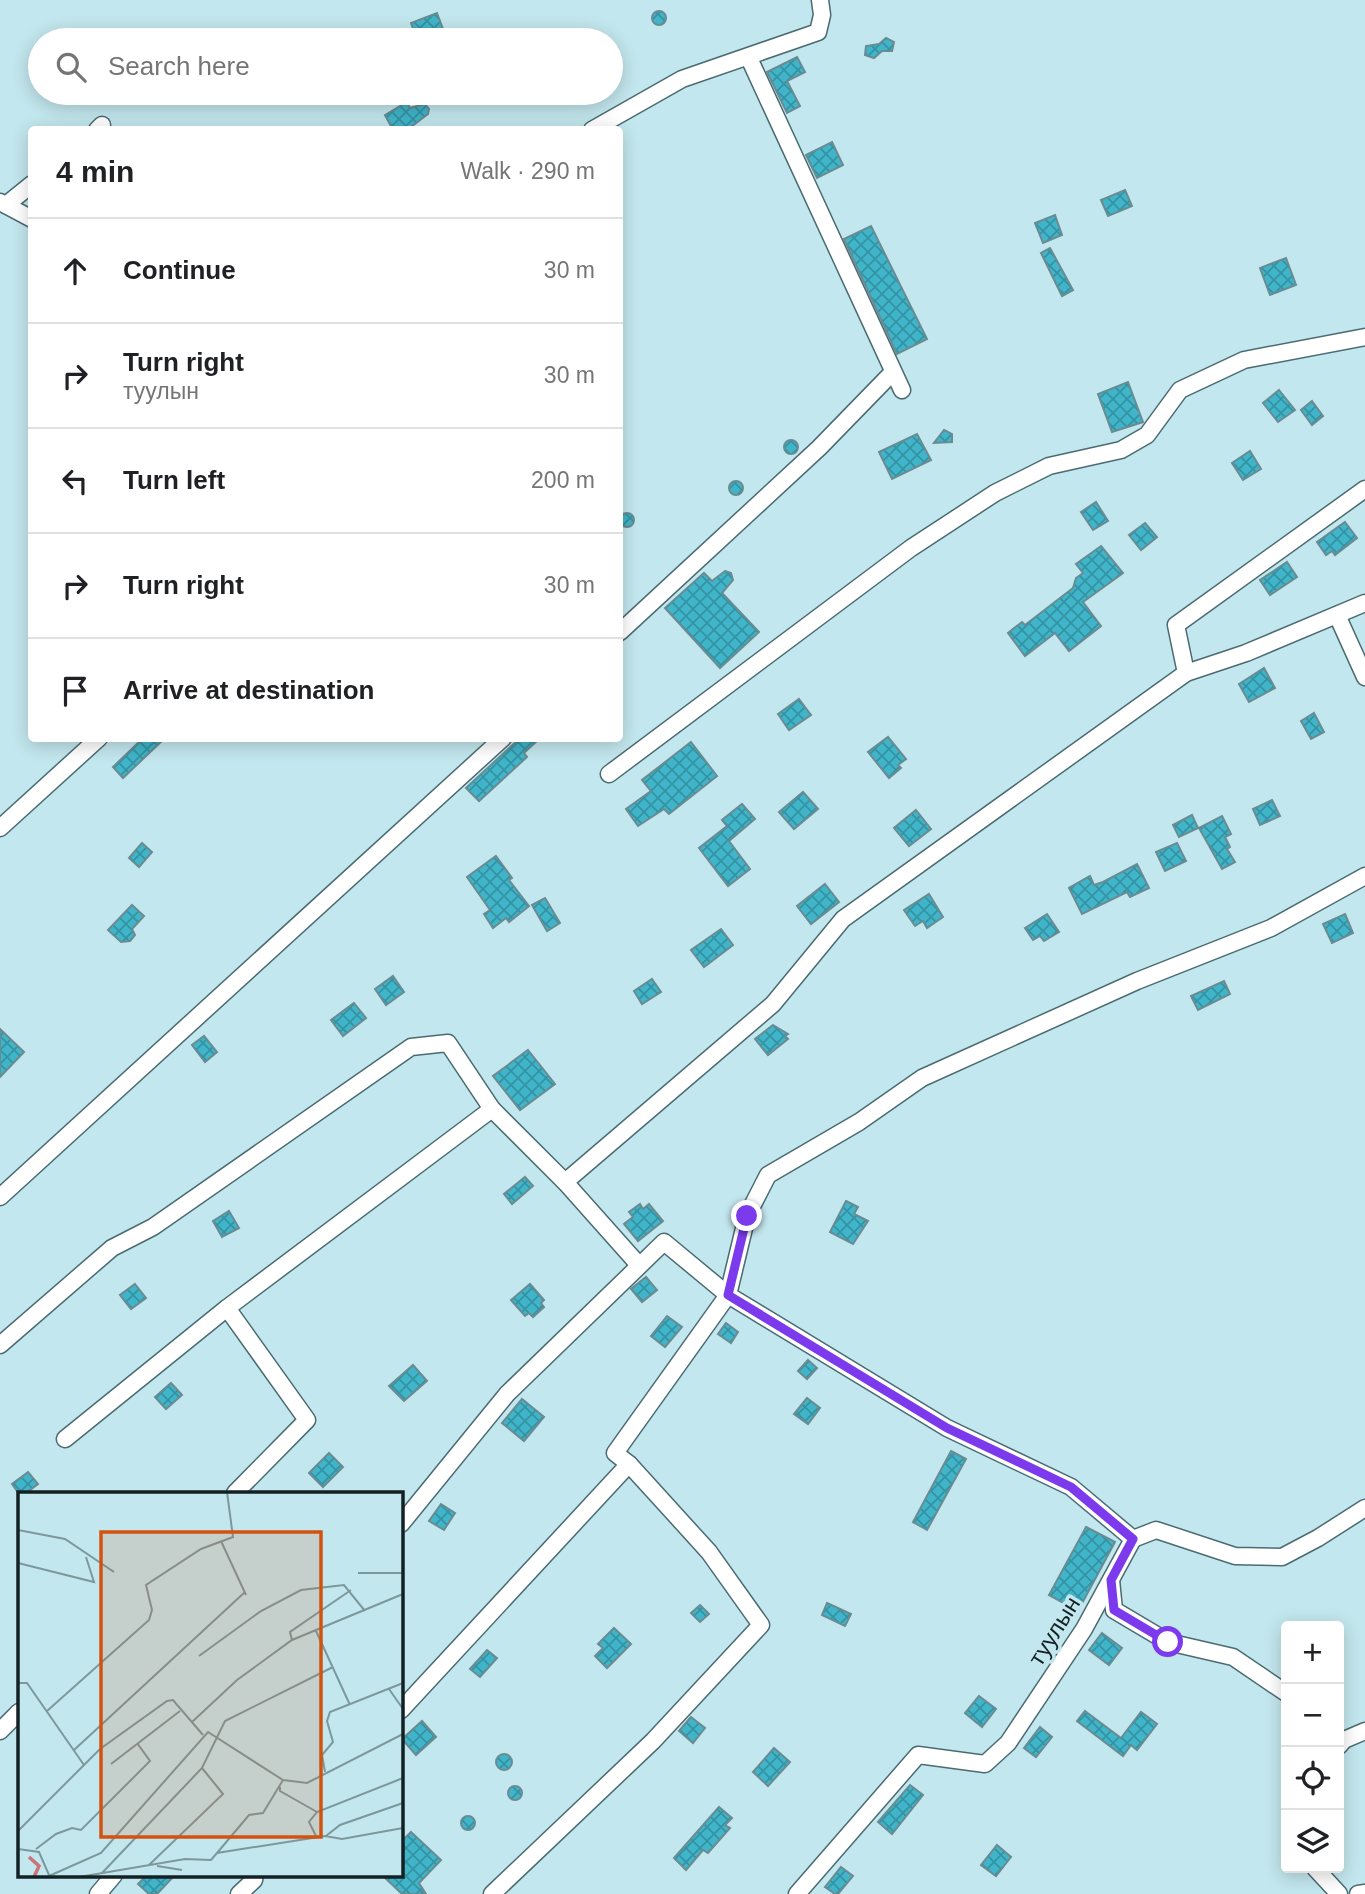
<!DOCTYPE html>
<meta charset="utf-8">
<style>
:root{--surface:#fff;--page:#f6f6f6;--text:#202124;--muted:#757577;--line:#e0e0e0}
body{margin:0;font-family:Arial,sans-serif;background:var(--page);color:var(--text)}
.controls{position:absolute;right:21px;bottom:21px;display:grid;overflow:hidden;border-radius:7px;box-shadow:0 4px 18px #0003}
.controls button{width:63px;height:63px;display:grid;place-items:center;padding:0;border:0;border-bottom:2px solid var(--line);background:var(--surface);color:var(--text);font:35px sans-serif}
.stop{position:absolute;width:21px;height:21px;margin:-16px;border:5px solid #7c3aed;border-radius:50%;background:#fff}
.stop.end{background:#7c3aed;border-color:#fff;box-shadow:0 2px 7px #0008}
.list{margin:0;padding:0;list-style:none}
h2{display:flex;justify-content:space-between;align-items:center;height:91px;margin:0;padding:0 28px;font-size:30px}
h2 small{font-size:23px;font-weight:400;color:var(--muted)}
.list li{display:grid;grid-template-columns:46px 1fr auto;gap:21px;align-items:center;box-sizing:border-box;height:105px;padding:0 28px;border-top:2px solid var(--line)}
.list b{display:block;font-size:26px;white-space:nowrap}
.list p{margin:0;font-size:23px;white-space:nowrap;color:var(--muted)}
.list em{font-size:23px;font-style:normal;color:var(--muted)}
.icon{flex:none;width:38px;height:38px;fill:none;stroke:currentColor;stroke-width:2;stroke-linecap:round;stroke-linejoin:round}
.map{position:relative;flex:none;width:1365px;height:1894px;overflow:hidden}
.search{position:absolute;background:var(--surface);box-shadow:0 4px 18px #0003;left:28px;top:28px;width:595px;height:77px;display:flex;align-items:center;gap:18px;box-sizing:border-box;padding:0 24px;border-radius:38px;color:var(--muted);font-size:26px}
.panel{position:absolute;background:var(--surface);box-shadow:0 4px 18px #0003;left:28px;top:126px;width:595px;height:616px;border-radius:7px}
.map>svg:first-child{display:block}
.building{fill:url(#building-cross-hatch);stroke:#698b92;stroke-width:2}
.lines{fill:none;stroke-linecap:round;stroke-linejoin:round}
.street-casing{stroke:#4a6b71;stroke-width:19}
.street{stroke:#fff;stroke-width:16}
.route{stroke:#7c3aed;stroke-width:9}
.labels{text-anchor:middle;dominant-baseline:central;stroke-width:7;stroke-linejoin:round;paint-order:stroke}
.street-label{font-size:23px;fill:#132124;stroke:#c3e7ee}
.inset-river{fill:none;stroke:#c87479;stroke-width:3.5}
.inset-road{fill:none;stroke:#7d989d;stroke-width:2}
.view{fill:#d3530e;fill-opacity:0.15;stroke:#d3530e;stroke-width:3.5}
.inset-edge{fill:none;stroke:#132124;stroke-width:3.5}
</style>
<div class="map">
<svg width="1365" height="1894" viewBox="0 0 1365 1894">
<defs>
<pattern id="building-cross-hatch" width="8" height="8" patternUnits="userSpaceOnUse" patternTransform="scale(1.75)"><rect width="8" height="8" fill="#40b5c9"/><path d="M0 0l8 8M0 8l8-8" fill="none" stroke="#3493a3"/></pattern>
</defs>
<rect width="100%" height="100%" fill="#c3e7ee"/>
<g class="building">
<circle cx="659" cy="18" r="7"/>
<path d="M437,13L443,29L438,30L441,40H417L411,23Z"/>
<path d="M886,38L894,42L892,51H882L874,58L865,55L866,46L879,44Z"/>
<path d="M797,57L805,72L787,81L800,106L787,113L767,72Z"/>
<path d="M407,102L410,108L425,104L429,109L428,114L407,130H393L385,115Z"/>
<path d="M832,142L843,165L817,178L806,155Z"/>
<path d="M1125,190L1132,206L1108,216L1101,200Z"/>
<path d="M1055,215L1062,235L1043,243L1035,223Z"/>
<path d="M871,226L927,339L897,354L844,239Z"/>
<path d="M1050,248L1073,290L1062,296L1041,253Z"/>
<path d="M1286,258L1296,285L1270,295L1260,268Z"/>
<path d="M1128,382L1143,422L1112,432L1098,394Z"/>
<path d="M1279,390L1295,410L1278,422L1263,403Z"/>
<path d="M1312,401L1323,416L1312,425L1301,410Z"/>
<path d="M944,430L952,434V442L934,443Z"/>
<path d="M917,434L931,460L892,479L879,452Z"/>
<circle cx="791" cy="447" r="7"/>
<path d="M1250,451L1261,469L1243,480L1232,463Z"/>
<circle cx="736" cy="488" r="7"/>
<path d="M1096,502L1108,521L1093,530L1081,512Z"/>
<circle cx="627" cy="520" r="7"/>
<path d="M1345,522L1357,538L1335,555L1332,551L1326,555L1317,542Z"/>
<path d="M1145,523L1157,537L1141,550L1129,535Z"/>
<path d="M1101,546L1123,573L1083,602L1101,626L1069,651L1055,633L1025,656L1008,633L1022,622L1025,625L1073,588L1076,578L1083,573L1076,564Z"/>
<path d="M1287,562L1297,577L1270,595L1260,580Z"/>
<path d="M725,571L731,573L733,580L722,593L759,632L720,668L665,608L704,573L712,581Z"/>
<path d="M1264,668L1275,688L1249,702L1239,684Z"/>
<path d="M799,699L811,715L789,730L778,714Z"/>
<path d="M1314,713L1324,732L1311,739L1301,721Z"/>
<path d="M888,737L906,759L898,765L901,768L889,778L868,752Z"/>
<path d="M143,738H165L123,778L113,767Z"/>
<path d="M520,738H540L524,753L527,757L479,801L466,788Z"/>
<path d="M691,742L717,776L669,814L664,809L638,826L626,809L651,791L642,780Z"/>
<path d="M803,792L818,809L794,829L779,812Z"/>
<path d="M1272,800L1280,816L1260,825L1253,809Z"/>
<path d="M742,804L755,819L729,841L750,869L728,886L699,848L727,826L722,820Z"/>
<path d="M916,810L931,829L909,846L894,828Z"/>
<path d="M1192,815L1198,828L1179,837L1173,825Z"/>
<path d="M1222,816L1231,834L1225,837L1230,847L1227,849L1235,862L1222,869L1199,828Z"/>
<path d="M142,843L152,852L139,867L129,858Z"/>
<path d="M1177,843L1186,861L1165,871L1156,852Z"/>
<path d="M496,856L512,878L509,880L529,906L509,922L506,918L493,928L484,914L490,910L467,877Z"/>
<path d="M1137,864L1149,888L1130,897L1127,892L1082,914L1069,888L1090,876L1094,885L1103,882Z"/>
<path d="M825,884L839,902L811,924L797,906Z"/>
<path d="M929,894L943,917L927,928L923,921L915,926L904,910Z"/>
<path d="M545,898L560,923L547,931L532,905Z"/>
<path d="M132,905L144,916L132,929L135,935L130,941L121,942L108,930Z"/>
<path d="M1047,914L1059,932L1044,941L1040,936L1033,940L1025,928Z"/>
<path d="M1345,914L1353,933L1332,943L1323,924Z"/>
<path d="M721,929L733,945L704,967L691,950Z"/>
<path d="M393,976L404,992L386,1005L375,989Z"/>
<path d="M652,979L661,992L642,1004L634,991Z"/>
<path d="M1224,981L1230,994L1198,1010L1191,996Z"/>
<path d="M354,1003L366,1018L343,1036L331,1020Z"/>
<path d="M773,1025L788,1034L785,1036L788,1039L768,1055L755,1039Z"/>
<path d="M0,1029L24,1052L0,1077Z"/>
<path d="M204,1036L217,1052L205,1062L192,1045Z"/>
<path d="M528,1050L555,1084L520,1110L493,1076Z"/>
<path d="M525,1177L533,1186L512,1204L504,1194Z"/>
<path d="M846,1201L858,1207L854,1214L868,1221L853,1244L830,1232Z"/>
<path d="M640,1204L643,1209L649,1204L663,1221L638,1241L624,1224L633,1217L629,1212Z"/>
<path d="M229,1211L239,1228L222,1237L213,1221Z"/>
<path d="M646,1277L657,1290L642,1302L631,1289Z"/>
<path d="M135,1284L146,1298L131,1309L120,1295Z"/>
<path d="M530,1284L544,1300L541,1303L544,1307L533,1317L529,1313L525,1316L511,1300Z"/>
<path d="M667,1316L682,1327L665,1347L651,1336Z"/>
<path d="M726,1323L738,1332L731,1343L718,1334Z"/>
<path d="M808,1360L817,1368L807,1379L798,1371Z"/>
<path d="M413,1365L427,1381L404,1401L389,1386Z"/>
<path d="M171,1383L182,1395L166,1409L155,1397Z"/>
<path d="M807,1398L820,1408L808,1424L794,1414Z"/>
<path d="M522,1399L544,1417L524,1441L502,1423Z"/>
<path d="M951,1451L966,1459L927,1530L913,1522Z"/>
<path d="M329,1453L343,1467L323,1487L309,1473Z"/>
<path d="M28,1472L38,1484L26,1493L19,1494L12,1484Z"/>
<path d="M441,1504L455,1513L444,1530L429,1521Z"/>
<path d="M1086,1527L1115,1542L1078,1611L1049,1595Z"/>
<path d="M827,1603L851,1614L845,1626L822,1615Z"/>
<path d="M700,1605L709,1614L700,1622L691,1613Z"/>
<path d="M614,1628L631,1644L607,1668L595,1656L603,1648L598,1644Z"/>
<path d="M1102,1633L1122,1648L1109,1665L1089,1650Z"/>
<path d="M487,1650L497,1658L480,1677L470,1669Z"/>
<path d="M979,1696L996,1709L982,1727L965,1713Z"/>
<path d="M1085,1711L1121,1738L1141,1712L1157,1724L1137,1750L1131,1745L1123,1756L1077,1721Z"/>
<path d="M691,1717L705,1728L693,1743L679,1731Z"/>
<path d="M422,1721L436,1737L416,1755L402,1739Z"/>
<path d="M1040,1727L1052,1737L1036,1757L1024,1748Z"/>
<path d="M774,1748L790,1762L768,1786L753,1772Z"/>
<circle cx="504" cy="1762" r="8"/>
<path d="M910,1785L923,1795L892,1834L878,1822Z"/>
<circle cx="515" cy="1793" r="7"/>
<path d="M719,1807L732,1818L725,1825L730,1828L708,1853L703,1850L686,1870L674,1858Z"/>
<circle cx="468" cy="1823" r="7"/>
<path d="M411,1832L441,1860L419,1883L426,1894H402L382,1875H401V1842Z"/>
<path d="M997,1845L1011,1857L996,1876L981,1865Z"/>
<path d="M841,1867L853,1876L838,1894H835L825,1887Z"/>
<path d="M147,1875H175L157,1894H149L138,1884Z"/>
</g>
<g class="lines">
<defs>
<g id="street">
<path d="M749,58L902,390"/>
<path d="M97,130L102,125"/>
<path d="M592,130L682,79L818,32L822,15L820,0"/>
<path d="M0,202L32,219"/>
<path d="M6,205L32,184"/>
<path d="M1337,615L1365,677"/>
<path d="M620,632L819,448L893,372"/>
<path d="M1186,673L1176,625L1365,489"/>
<path d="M609,774L911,548L995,493L1049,466L1121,450L1147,435L1180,390L1244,360L1365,337"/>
<path d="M0,828L99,738"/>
<path d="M565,1182L773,1004L843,919L1186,673L1246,653L1365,603"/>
<path d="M0,1197L503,738"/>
<path d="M227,1308L307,1420L235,1493"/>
<path d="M0,1345L112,1248L153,1227L411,1047L448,1043L492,1109L565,1182L638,1264"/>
<path d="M65,1439L227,1308L492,1109"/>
<path d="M401,1524L507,1394L664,1242L728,1295L947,1428L1071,1487L1133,1539"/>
<path d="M1133,1539L1156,1530L1235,1556L1282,1557L1318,1538L1365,1508"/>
<path d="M1111,1580L1114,1610L1168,1642L1233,1657L1286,1693"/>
<path d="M401,1710L629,1464"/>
<path d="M0,1731L19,1712"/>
<path d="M1339,1746L1344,1740L1365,1731"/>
<path d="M1315,1868L1339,1894"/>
<path d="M98,1894L114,1875"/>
<path d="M239,1894L254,1880L255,1875"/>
<path d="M492,1894L653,1741L761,1625L709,1552L629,1464L615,1453L728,1295L747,1216L768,1175L859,1122L922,1078L1137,981L1271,928L1365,876"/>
<path d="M797,1894L918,1755L985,1764L1008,1743L1084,1629L1133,1539"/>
<path d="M1358,1894L1365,1893"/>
</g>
</defs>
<use href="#street" class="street-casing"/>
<use href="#street" class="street"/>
</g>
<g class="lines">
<path class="route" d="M747,1216L728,1295L947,1428L1071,1487L1133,1539L1111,1580L1114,1610L1168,1642"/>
</g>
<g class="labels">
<g class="street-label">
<text transform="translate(1054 1631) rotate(-58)">туулын</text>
</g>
</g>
<g transform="translate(18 1492)">
<rect width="385" height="385" fill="#c3e7ee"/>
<path class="inset-river" d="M11,365L21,374L16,385"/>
<path class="inset-road" d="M0,38L47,47L96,80M203,49L228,103M0,71L76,90L68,65M340,81H385M298,139L332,213M274,148L272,140L333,98M181,164L243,119L283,98L326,93L347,119M0,191H9L66,273M371,197L385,217M29,219L131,128L134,118L128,93L183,57L215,45L209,0M174,230L219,188L274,148L385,102M56,258L227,100M93,272L162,219M307,280L304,263L315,250L309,229L312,220L385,191M262,295V299L299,320M0,339L82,257L149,209L155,208L185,243M308,344L322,333L385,311M299,346L291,330L299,320L385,286M0,357L21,360L31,383M18,357L38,342L54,336L63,338L132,269L119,251M199,361L231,323L245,321L265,288M131,373L205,302L184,276M139,374L164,378M84,381L184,276L207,229L315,175M31,384L83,361L190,240L265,288L289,291L385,242M61,385L167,367L193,368L199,361L307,344L324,347L385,336"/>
<path class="view" d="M83,40H303V345H83Z"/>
<rect width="385" height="385" class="inset-edge"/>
</g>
</svg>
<div class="controls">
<button>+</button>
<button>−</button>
<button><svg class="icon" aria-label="locate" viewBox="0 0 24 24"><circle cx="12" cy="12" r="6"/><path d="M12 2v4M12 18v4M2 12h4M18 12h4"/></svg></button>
<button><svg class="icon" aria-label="layers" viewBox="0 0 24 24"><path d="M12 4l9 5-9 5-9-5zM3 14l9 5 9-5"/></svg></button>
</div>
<div class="stop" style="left:1168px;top:1642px"></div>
<div class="stop end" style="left:747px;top:1216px"></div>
<div class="search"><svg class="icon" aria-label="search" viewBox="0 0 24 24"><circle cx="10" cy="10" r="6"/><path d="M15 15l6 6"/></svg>Search here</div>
<section class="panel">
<h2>4 min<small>Walk · 290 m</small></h2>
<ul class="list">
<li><svg class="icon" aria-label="ahead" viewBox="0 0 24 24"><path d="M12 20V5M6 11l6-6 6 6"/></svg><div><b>Continue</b></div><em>30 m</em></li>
<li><svg class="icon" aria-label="right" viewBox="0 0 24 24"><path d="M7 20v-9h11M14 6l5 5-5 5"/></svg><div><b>Turn right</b><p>туулын</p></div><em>30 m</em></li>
<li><svg class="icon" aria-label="left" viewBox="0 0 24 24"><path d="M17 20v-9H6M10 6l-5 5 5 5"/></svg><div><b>Turn left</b></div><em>200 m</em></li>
<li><svg class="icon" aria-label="right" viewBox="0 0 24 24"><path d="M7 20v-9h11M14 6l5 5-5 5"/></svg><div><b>Turn right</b></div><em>30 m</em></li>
<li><svg class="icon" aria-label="arrive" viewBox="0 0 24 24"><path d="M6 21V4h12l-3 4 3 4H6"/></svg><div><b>Arrive at destination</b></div></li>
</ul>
</section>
</div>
